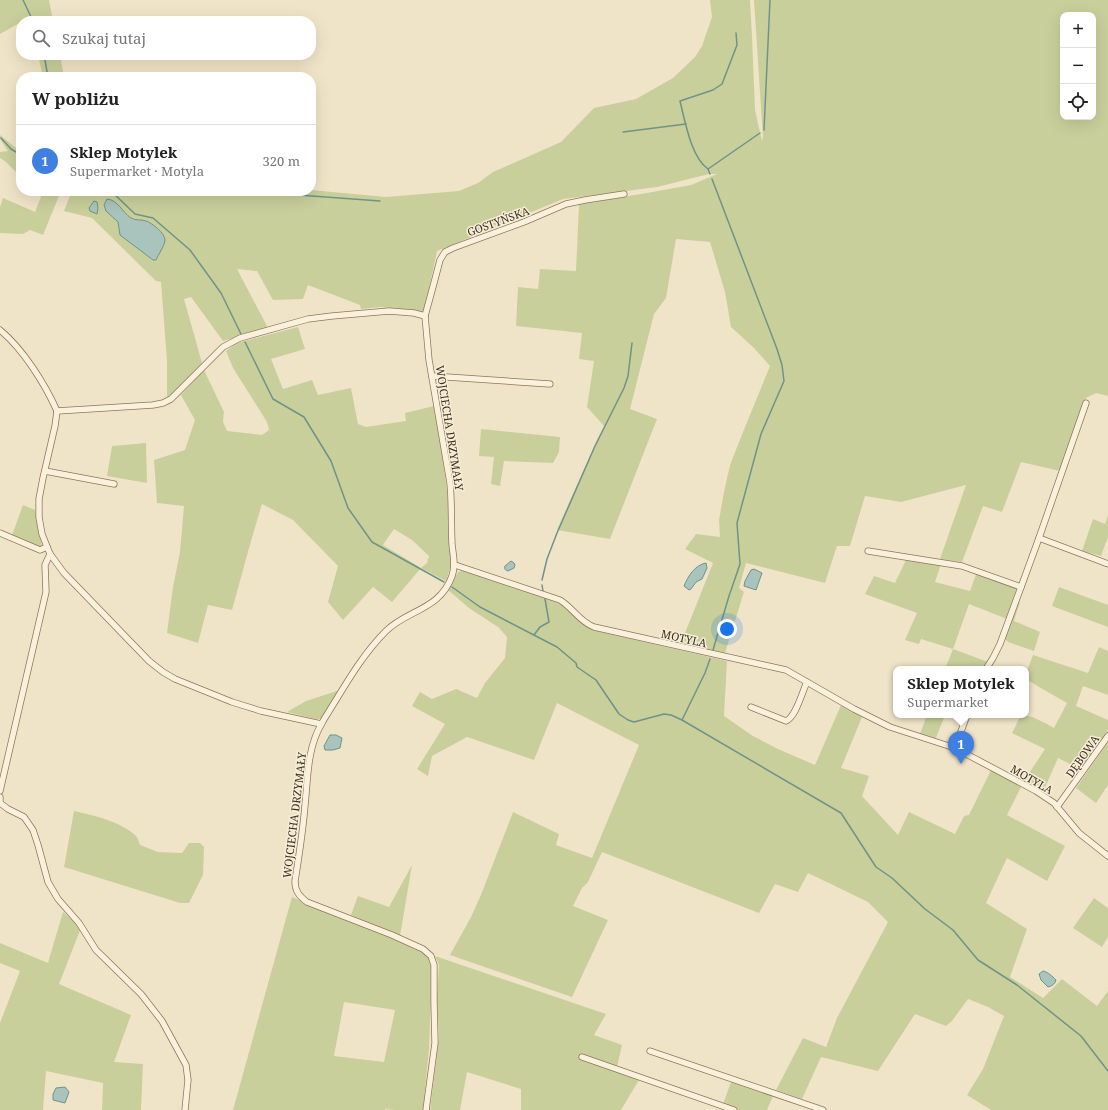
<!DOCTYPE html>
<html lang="pl">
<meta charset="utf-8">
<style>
:root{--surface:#fff;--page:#f2f2f2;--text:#222;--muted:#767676;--line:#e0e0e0;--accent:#9e2a2b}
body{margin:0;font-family:"Noto Serif",serif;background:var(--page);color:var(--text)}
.controls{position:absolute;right:12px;top:12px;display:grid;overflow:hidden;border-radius:8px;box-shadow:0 4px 16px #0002}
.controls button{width:36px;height:36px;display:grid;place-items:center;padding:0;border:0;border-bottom:1px solid var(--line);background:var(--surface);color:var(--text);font:20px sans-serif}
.you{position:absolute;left:727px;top:629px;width:14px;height:14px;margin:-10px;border:3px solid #fff;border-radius:50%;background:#1a73e8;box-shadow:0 0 0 6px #1a73e833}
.badge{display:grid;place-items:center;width:26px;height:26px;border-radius:50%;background:var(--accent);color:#fff;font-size:13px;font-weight:700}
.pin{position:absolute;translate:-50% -33px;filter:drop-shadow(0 1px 2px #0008)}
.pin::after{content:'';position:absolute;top:21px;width:14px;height:12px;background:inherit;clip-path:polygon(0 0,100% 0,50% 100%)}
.popup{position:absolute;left:893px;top:666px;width:136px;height:52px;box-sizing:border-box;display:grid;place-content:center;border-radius:8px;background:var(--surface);filter:drop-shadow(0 1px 3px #0005);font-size:13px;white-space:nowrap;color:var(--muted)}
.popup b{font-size:15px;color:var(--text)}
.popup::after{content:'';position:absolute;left:50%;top:100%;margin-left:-8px;border:8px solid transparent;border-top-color:var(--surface)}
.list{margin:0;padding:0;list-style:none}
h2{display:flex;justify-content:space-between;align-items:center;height:52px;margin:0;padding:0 16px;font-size:17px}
h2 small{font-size:13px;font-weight:400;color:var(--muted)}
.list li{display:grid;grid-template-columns:26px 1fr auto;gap:12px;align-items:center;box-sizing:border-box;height:72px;padding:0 16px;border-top:1px solid var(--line)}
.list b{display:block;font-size:15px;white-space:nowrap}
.list p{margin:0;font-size:13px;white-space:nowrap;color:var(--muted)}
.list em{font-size:13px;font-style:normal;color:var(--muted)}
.icon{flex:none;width:22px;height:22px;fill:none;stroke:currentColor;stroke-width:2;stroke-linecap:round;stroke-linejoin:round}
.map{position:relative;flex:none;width:1108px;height:1110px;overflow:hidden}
.search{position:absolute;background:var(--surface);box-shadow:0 4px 16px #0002;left:16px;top:16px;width:300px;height:44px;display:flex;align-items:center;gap:10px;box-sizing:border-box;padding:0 14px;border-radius:16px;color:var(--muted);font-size:15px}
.panel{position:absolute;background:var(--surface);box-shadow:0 4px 16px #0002;left:16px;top:72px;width:300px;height:124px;border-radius:16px}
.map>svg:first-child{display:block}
.green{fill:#c9cf9b;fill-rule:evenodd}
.water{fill:#a9c4bc;stroke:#6f938a}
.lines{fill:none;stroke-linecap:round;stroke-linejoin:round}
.stream{stroke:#6f938a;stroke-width:1.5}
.street-casing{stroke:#8d765c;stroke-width:7}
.street{stroke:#faf1dc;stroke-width:5.5}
.labels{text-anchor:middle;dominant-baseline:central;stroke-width:3;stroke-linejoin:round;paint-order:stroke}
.street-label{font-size:11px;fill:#3d2e20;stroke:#f7eed8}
</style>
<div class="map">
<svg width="1108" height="1110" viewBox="0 0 1108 1110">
<rect width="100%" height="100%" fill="#f0e4c8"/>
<g class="green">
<path d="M0,0H49L53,21H21V22L0,34Z"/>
<path d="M710,0H750L752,36L755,110L762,141L763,138L754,0H1108V396L1096,393L1086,398L1060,471L1021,462L1002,512L983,506L962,562L940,559L966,485L901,502L865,496L850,546H837L825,583L746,563L739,588L744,592L725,653L681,643L713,563L685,549L696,534L720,537L719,520L724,492L730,465L745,427L770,366L754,348L731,327L725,292L710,242L676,239L666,298L654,314L630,409L657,419L610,539L557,530L597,440L604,426L587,407L594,361L579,359L582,333L516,326L518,287L538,289L540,269L576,271L579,204L647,193L691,185L717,174H709L657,187L587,196L563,199L437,251L424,312L403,309L380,307L361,309L360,305L308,285L303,299L273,300L257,271L237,269L268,328L223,341L191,297L184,299L202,363L178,390L167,397V361L161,282L156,281L92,218L64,211L72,191H311V190L386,197L459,191L478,183L493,172L561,142L594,108L636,99L673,78L695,57L702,46L712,17ZM1063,15H1093V117H1063Z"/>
<path d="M38,55H60L64,77H43Z"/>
<path d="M0,135L21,152V177L6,162L0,158V152L8,151L0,139Z"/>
<path d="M35,191H61L43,235L30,230L23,234L0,233V207L3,198L35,212L41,197Z"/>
<path d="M298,327L305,349L271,359L283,389L312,380L318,395L351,388L358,424L366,427L406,421L405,413L434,406L441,447L447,490L452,562L446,581L421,568L392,602L373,587L343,620L328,602L338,566L293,520L262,504L251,541L232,610L208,605L198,643L167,633L173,587L180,552L184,506L157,503L154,460L185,450L195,420L181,395L204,370L224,412L223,422L227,431L262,435L269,430L267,422L233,368L226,351L237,343ZM394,529L412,540L429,556L427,563L421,568L383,545Z"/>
<path d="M481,429L560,437L559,452L553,463L504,461L500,486L491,484L494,457L479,456Z"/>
<path d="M146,443L147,483L107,476L112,446Z"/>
<path d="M23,505L35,510L42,547H38L12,535Z"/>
<path d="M1108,515V537L1101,556L1082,551L1093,519L1105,524Z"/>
<path d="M906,560L941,564L935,582L970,591L977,572L1014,588L1018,591L1007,619L969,604L953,649L988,662L985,669H945L953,649L921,639L919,644L905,640L917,613L865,594L874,576L895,583Z"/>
<path d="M465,570L554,601L567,608L585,626L601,632L727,661L724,716L753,736L778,749L815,765L841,705L862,717L841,768L869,776L862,796L898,835L909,812L955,834L964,816L969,815L991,770L1022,785L1007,815L1065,846L1047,881L1007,858L986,903L1027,929L1010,977L1043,998L1062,979L1097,1006L1108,991V1110H991L967,1095L983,1069L1004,1016L988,1007L968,999L952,1021L946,1026L915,1014L878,1071L821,1057L802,1099L776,1090L803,1038L826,1047L837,1018L888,922L868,902L808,873L798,892L775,884L759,913L602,852L588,882L582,888L573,906L608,920L572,997L450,955L471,917L481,895L513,812L559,834L556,845L592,858L639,745L557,703L534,760L467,737L432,756L428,776L417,769L445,724L412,706L420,692L432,699L456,689L477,698L485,683L505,658L507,637L498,627L469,608L448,590L458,572Z"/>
<path d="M1059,587L1108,605V627L1052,606Z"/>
<path d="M1020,602L1014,621L1040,632L1034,651L1008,642L1004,638L1018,603Z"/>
<path d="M1099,647L1108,651V695L1083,686L1076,706L1108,720V729L1105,737L1082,770L1058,758L1043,792L1024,781L1045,749L1012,733L1021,715C1033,715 1044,723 1054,728L1067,703L1039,687L1026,679V674L1033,655L1088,673Z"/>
<path d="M340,690L323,717L319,719H315L287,712L306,701Z"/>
<path d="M927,715H945L936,738L920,734Z"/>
<path d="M1108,742V785L1096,803L1076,788Z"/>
<path d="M74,811C93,815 122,822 136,836C138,838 139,842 140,845L158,852L182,853L189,843H200L204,847L203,875L189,903H180L64,867Z"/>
<path d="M412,865L400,936L351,915L358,896L389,907Z"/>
<path d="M292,897L392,938L423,953L429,959L432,967L429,1049L423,1110H394L385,1109V1110H233ZM344,1002L395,1010L384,1062L334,1056Z"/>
<path d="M1094,898L1108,908V937L1102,947L1073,928Z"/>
<path d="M63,912L81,928L59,984L131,1015L114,1062L143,1064L141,1110H102L103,1083L46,1071L43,1110H0V1023L20,971L0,963V943L48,963Z"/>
<path d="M435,956L606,1014L594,1035L622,1045L617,1067L640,1075L639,1080L621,1110H521V1089L467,1072L460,1110H430L439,1038L437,1000L439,965Z"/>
<path d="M731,1082L773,1096L767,1110H739L723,1104Z"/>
</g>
<g class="water">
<path d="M107,199C118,200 122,212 131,218C136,221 141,219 146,221C152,223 165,233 165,240C165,245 158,255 156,260H153L120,235L118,222L106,211L104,205Z"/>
<path d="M94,201L97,202L98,208L97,214L90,211L89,208Z"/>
<path d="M511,561L514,563L515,565L514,568L508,571C505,570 504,569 505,566Z"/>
<path d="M706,563L707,568L702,579L696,582L691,589L689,590L684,586C688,576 695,565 706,563Z"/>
<path d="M754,569L762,573L756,590L744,586L745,581L751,570Z"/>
<path d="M330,735H336L342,738L340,748L333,750H325L324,746Z"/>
<path d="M1043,971C1048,972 1052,976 1056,980C1055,984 1052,986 1048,987L1041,980L1039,974Z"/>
<path d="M65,1087L69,1092L65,1103L53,1100V1094L56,1088Z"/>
</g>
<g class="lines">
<g class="stream">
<path d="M23,0L33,21"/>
<path d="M44,55L48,77"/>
<path d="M764,130L770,0"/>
<path d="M623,132L686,124"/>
<path d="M1,138L11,149L21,155"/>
<path d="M708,169C691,157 685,121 680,101L713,90L722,84L737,45L736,33"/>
<path d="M710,174L708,169L760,133"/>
<path d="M712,179L777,349L782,365L784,381L761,434L737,523L740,564L729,596L713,650"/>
<path d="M111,191L135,214L153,218L190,250L221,293L241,334"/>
<path d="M242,191L380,201"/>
<path d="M245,342L273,399L304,417L331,461L348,508L372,542L444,582"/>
<path d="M542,580L547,559L557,533L595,446L624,388L628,376L632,343"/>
<path d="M542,585L543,591"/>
<path d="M452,587L480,607L557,647L576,663L577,667L596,680L619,714L628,720L634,722L664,714L671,715L682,720L841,813L876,867L892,878L925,909L953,930L978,960L1017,985L1081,1036L1108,1071"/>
<path d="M534,635L540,627L549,622L545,599"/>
<path d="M682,720L705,673L710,659"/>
</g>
<defs>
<g id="street">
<path d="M0,330C23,349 45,384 57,411"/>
<path d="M432,376L550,384"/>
<path d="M57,411L55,426L43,478L39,499V517L42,534L50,554L64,573L149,661L163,672L175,679L232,702L261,711L321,724"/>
<path d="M57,411L153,405L163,403L171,399L223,347L240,338L308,319L332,316L389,311L414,313L425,316"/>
<path d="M45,471L114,484"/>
<path d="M0,533L40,550L47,547"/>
<path d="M1039,538L1108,564"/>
<path d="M868,551L962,566L1021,587"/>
<path d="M455,565L560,600C573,608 580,622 594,627L786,670L854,709L890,727L955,748L1036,791L1054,803L1079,833L1108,856"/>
<path d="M986,669L993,658L1000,644L1024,579L1039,538L1086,403"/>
<path d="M751,707L786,721C796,717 802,692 807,682"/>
<path d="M955,748L967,715"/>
<path d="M0,791L46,592L45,565L50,554"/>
<path d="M0,797V803L8,809L24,817L33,830L38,845L48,882L58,899L79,923L96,950L141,994L162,1021L186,1065L188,1080L185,1110"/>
<path d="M1057,807L1108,736"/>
<path d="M650,1051L823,1110"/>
<path d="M582,1057L734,1110"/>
<path d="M426,1110L435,1043L434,1002V965L431,956L423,949L392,935L307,902C299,896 295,891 295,881C299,856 303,831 305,805C308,777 307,748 322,723C324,719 326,716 328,713C346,684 362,655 386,631C407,610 440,610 452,576C456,565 453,555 452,544C451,523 452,503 450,483L429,360L425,316L434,283L440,260L445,252L453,248L524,222L566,204L585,200L624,194"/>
</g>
</defs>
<use href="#street" class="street-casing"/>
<use href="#street" class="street"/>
</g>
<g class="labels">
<g class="street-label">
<text transform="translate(498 221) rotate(-20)">GOSTYŃSKA</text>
<text transform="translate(450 428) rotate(81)">WOJCIECHA DRZYMAŁY</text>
<text transform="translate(684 638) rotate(13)">MOTYLA</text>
<text transform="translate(1082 756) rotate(-55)">DĘBOWA</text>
<text transform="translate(1032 779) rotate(30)">MOTYLA</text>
<text transform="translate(294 815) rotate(-83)">WOJCIECHA DRZYMAŁY</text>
</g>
</g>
</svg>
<div class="controls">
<button>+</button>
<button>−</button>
<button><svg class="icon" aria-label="locate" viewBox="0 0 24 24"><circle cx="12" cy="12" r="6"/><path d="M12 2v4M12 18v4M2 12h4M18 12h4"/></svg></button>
</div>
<div class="you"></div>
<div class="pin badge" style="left:961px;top:764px;background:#3f7fe0">1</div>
<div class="popup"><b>Sklep Motylek</b>Supermarket</div>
<div class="search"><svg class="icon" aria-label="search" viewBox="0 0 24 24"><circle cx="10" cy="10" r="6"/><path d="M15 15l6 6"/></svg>Szukaj tutaj</div>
<section class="panel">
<h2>W pobliżu<small></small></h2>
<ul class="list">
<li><span class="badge" style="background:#3f7fe0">1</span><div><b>Sklep Motylek</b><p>Supermarket · Motyla</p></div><em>320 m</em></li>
</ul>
</section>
</div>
